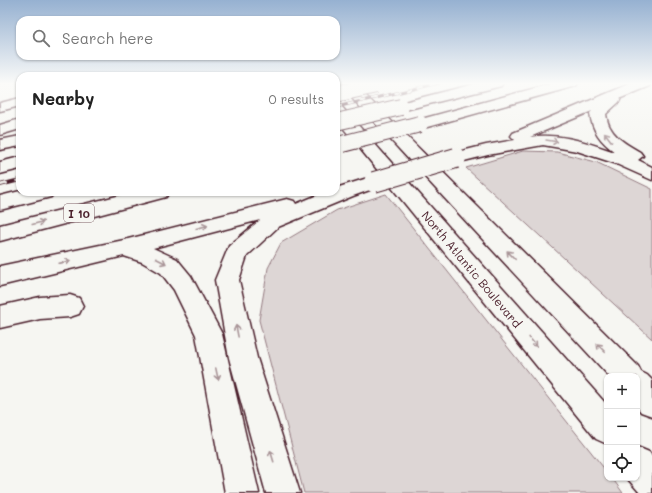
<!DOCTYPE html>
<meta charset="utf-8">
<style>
:root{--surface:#fff;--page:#f2f2f2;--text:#222;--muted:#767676;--line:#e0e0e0}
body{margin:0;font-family:Mali,sans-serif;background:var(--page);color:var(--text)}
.controls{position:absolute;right:12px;bottom:12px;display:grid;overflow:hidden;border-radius:8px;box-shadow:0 1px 3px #0004}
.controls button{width:36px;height:36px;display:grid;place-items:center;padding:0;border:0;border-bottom:1px solid var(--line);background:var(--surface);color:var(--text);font:20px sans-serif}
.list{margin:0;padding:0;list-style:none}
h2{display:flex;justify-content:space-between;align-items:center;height:52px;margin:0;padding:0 16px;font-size:17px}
h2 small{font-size:13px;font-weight:400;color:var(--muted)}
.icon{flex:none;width:22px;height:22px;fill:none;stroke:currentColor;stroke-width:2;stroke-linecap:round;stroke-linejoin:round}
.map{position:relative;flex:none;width:652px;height:493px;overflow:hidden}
.search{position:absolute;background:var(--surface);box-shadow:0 1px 3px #0004;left:16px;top:16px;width:324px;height:44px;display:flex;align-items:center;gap:10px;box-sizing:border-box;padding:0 14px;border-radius:12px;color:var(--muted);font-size:15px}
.panel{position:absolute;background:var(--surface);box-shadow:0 1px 3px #0004;left:16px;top:72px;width:324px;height:124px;border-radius:12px}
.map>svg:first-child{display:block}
.green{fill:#ddd6d5;stroke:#947a80}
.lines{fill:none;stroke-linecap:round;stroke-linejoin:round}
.minor-casing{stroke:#4a1f2b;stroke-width:3}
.major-casing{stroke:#4a1f2b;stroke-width:3}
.highway-casing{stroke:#4a1f2b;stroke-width:3}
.minor{fill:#f6f6f2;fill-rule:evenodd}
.major{fill:#f6f6f2;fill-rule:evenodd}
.highway{fill:#f6f6f2;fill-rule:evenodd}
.rail-far1-casing{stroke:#4a1f2b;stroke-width:3}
.rail-casing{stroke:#4a1f2b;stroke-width:4}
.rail-far1{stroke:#f6f6f2;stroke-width:2;stroke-dasharray:6;stroke-linecap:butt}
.rail{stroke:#f6f6f2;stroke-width:2.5;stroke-dasharray:8;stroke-linecap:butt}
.highway-bridge-far1-casing{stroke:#4a1f2b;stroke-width:18;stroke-linecap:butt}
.highway-bridge-casing{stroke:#4a1f2b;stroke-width:22;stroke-linecap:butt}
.highway-bridge-far1{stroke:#f6f6f2;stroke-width:16}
.highway-bridge{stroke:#f6f6f2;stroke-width:20}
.oneway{stroke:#a99598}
.labels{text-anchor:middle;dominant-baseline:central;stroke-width:4;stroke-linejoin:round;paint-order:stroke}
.shield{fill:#f6f6f2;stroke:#7e6067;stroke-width:1}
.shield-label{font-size:11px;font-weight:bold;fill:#4a1f2b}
.street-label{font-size:12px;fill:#4a1f2b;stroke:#f6f6f2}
</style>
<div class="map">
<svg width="652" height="493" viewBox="0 0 652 493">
<rect width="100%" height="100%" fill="#f6f6f2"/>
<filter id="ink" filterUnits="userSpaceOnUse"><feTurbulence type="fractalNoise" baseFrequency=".025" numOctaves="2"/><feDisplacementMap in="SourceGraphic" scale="8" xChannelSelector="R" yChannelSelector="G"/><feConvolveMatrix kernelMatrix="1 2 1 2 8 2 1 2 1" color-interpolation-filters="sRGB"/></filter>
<g filter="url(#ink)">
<g class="green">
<path d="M523,151L557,152L596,162L652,189V339L466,168Z"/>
<path d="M386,194L607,472V478H612L623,493H304L259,320L268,268L281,243L337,210Z"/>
</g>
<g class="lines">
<defs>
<g id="minor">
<path d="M20,98V106L0,111V103Z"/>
<path d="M70,295L79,298L83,306L79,314L70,317L40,319L0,328V306L40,297Z"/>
</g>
<g id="major">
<path d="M338,83H353L638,366L641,372L647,375L652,380V416L641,412L637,407V376H609Z"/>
<path d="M336,104L341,106L607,405V444L596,439L336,119Z"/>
<path d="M637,447L649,452L652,456V493H640L627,478H637Z"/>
</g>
<g id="highway">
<path d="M478,83H503L501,86L401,111L396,110L394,107L396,104Z"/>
<path d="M554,83H578L576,86L420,129L414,127L412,124L414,121Z"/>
<path d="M632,83H652L650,86L621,98L619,102L606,114C608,134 624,143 640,152L643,156L638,160L652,167V180L614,163L577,151L543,145L488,155L456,163L450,162L447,158L450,154L486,145L515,140L511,136L513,133ZM592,111L590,113C592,131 601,142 615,152C588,143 559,132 530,137Z"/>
<path d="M20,119V129L0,135V125Z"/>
<path d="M20,136V146L0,150V140Z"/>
<path d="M20,157V169L0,174V162Z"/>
<path d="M374,176L381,178L383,182L381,186L353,196L278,227L247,256L239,280L257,358L300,493H266L229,358L215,280L229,246L260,220L153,248L177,259L191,276L222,334L259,493H225L196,335L174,290L161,273L142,262L124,256L0,286V266L124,240L287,199L294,201L296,204L325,192H336V188Z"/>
<path d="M20,191V192H54L51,197L0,210V196Z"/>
<path d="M133,192H169L166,197L0,241V225Z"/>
</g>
</defs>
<use href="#minor" class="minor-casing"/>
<use href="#major" class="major-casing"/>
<use href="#highway" class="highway-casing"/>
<use href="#minor" class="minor"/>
<use href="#major" class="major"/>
<use href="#highway" class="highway"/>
<defs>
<path id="rail-far1" d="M336,107L439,83"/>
<path id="rail" d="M0,185L20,180"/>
</defs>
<use href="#rail-far1" class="rail-far1-casing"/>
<use href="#rail" class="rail-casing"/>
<use href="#rail-far1" class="rail-far1"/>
<use href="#rail" class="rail"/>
<defs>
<g id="highway-bridge-far1">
<path d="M336,94L376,85"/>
<path d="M336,122L401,107"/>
<path d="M342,144L420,124"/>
</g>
<path id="highway-bridge" d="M374,182L456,158"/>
</defs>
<use href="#highway-bridge-far1" class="highway-bridge-far1-casing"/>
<use href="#highway-bridge" class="highway-bridge-casing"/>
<use href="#highway-bridge-far1" class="highway-bridge-far1"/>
<use href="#highway-bridge" class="highway-bridge"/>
</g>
<defs><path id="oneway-shaft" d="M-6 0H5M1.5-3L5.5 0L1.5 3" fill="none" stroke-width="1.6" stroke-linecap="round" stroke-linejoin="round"/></defs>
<g class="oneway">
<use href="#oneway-shaft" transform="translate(608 137) rotate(-127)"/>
<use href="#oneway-shaft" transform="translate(552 141) rotate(9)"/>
<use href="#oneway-shaft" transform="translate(38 223) rotate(-15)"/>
<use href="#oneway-shaft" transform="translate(202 227) rotate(-14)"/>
<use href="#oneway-shaft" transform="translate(511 255) rotate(-134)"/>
<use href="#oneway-shaft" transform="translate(161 261) rotate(27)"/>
<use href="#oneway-shaft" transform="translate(65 262) rotate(-13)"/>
<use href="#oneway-shaft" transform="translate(237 331) rotate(-101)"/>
<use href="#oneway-shaft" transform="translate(533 342) rotate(50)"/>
<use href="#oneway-shaft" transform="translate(601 348) rotate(-134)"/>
<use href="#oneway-shaft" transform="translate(217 374) rotate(78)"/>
<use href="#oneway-shaft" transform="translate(272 456) rotate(-107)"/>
</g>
</g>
<linearGradient id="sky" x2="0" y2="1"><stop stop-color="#96b1d1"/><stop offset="0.55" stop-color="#fbfbf9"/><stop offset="1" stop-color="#fbfbf9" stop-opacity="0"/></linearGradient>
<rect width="652" height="152" fill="url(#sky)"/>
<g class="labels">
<rect class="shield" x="64" y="204" width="30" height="18" rx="3"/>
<g class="shield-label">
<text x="79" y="213">I 10</text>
</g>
<g class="street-label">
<text transform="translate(472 269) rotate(50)">North Atlantic Boulevard</text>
</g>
</g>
</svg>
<div class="controls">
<button>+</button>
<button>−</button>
<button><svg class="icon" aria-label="locate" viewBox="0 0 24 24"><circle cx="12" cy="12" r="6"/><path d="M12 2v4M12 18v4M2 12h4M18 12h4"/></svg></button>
</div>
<div class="search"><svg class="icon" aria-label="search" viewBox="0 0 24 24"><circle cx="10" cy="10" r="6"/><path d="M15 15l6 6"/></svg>Search here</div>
<section class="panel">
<h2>Nearby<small>0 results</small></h2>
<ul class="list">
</ul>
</section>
</div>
